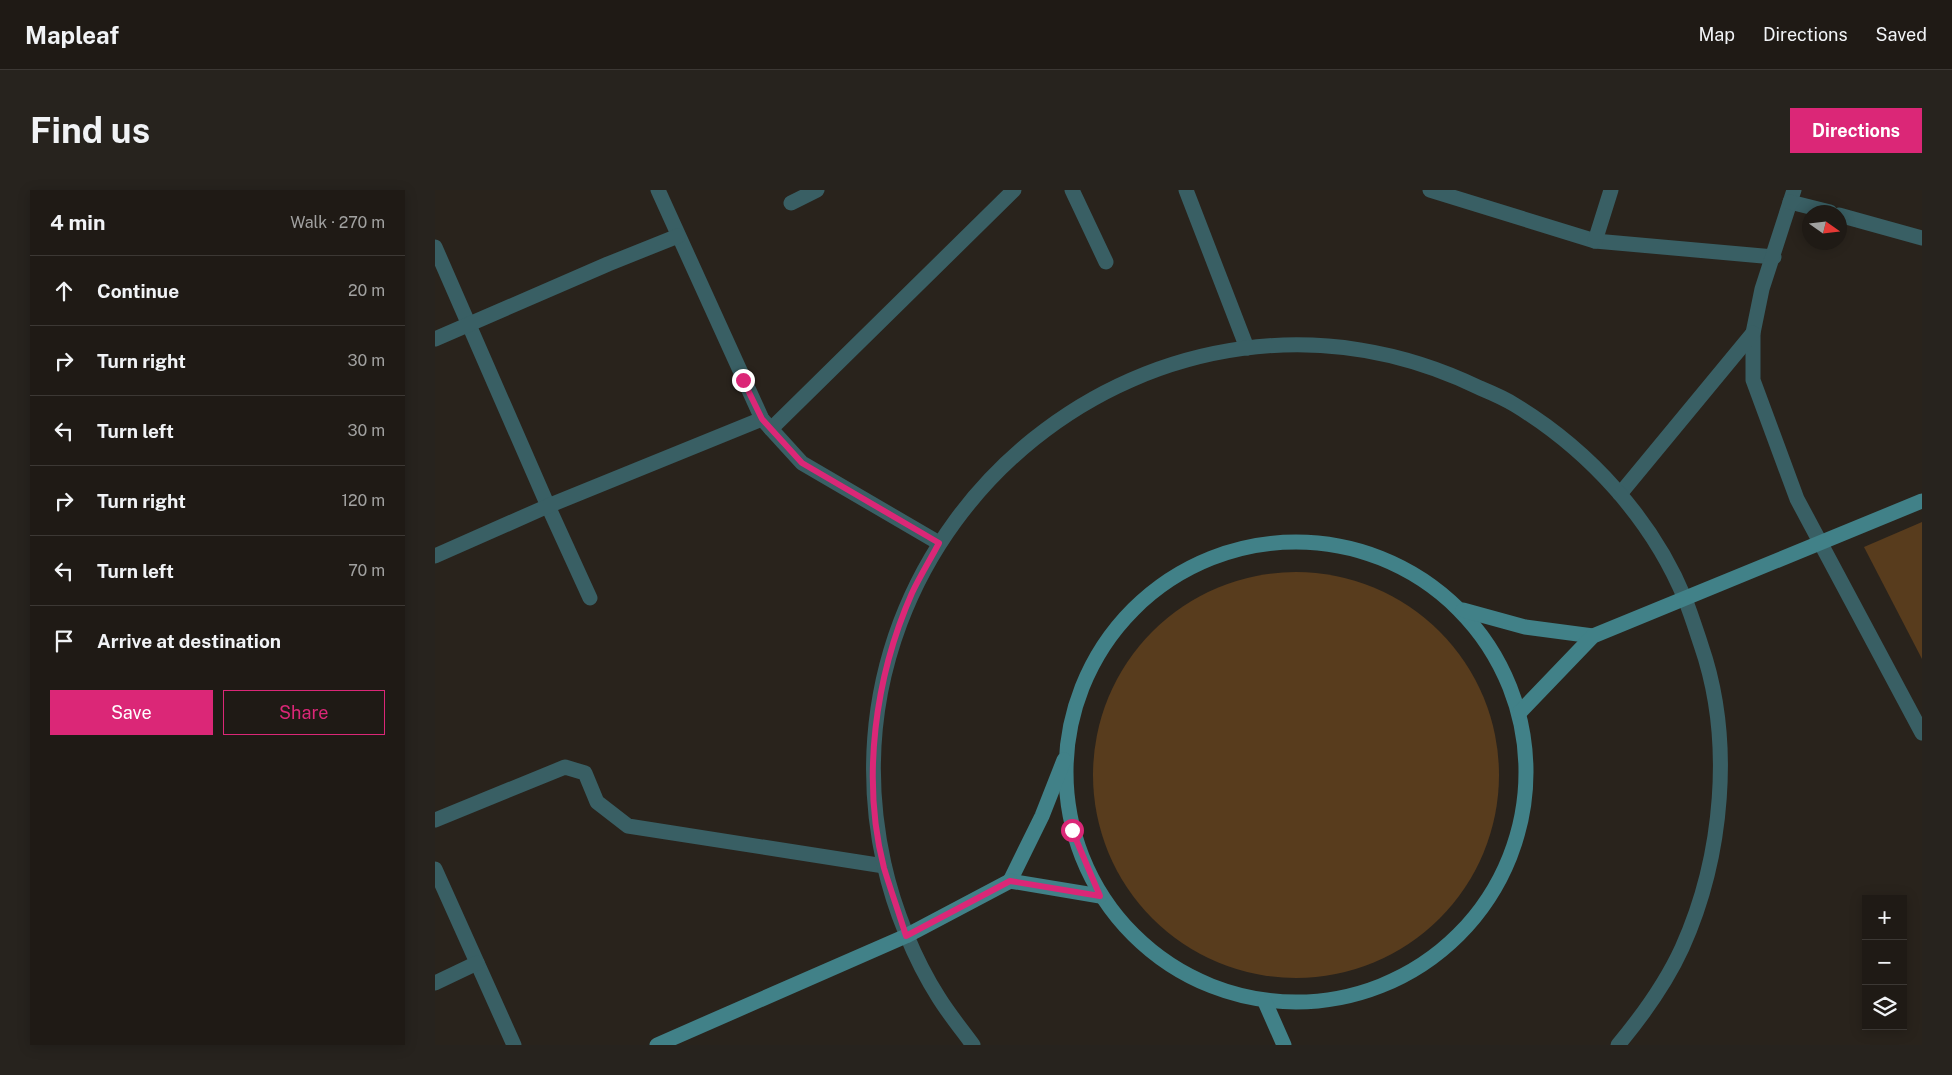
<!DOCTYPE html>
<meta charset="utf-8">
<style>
:root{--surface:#1f1a15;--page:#27231e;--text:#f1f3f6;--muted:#a1a1a0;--line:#3c3834;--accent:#db2777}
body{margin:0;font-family:"Public Sans",sans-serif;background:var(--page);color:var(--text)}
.controls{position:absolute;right:15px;bottom:15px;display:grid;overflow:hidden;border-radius:0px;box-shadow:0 2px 12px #0003}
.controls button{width:45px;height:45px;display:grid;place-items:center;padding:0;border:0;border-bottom:1px solid var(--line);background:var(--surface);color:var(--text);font:25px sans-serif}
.compass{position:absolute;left:1367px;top:15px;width:45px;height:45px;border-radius:50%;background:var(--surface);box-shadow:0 2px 12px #0003;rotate:104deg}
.stop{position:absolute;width:15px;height:15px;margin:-11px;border:4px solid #db2777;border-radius:50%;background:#fff}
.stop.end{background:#db2777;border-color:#fff;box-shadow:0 1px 5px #0008}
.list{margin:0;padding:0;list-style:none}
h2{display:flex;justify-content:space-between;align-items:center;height:65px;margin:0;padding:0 20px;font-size:21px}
h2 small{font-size:16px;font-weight:400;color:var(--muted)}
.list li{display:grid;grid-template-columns:32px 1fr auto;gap:15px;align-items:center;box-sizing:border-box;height:70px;padding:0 20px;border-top:1px solid var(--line)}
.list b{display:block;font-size:19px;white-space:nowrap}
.list em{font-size:16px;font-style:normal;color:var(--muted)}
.actions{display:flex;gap:10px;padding:15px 20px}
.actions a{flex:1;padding:11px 0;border:1px solid var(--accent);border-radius:0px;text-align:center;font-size:18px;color:var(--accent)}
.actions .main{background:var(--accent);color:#fff}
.icon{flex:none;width:28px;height:28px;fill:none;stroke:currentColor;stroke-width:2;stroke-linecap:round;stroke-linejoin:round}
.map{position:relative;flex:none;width:1487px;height:855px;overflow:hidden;border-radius:0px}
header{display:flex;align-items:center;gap:30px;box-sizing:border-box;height:70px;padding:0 25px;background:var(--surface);border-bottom:1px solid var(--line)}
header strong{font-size:24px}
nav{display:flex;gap:28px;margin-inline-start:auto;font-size:18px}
.intro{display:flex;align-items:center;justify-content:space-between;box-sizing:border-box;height:120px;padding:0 30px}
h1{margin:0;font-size:35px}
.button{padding:12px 22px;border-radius:0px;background:var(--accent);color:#fff;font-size:18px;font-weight:700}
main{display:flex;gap:30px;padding:0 30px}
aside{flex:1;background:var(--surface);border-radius:0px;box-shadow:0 2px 12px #0003}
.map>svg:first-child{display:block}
.green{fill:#583c1d}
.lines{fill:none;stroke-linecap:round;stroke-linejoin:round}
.street{stroke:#395f64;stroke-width:15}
.secondary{stroke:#418188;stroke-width:15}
.route{stroke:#db2777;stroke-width:6}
</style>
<header>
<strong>Mapleaf</strong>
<nav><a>Map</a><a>Directions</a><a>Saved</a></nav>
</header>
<div class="intro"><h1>Find us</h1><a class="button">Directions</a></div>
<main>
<aside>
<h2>4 min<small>Walk · 270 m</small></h2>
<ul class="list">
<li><svg class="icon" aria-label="ahead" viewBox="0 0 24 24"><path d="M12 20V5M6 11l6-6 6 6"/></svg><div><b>Continue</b></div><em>20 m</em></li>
<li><svg class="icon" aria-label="right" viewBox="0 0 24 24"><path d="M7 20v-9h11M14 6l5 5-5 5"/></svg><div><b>Turn right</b></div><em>30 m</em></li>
<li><svg class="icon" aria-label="left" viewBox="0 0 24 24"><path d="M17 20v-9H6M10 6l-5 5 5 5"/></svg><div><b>Turn left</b></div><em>30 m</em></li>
<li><svg class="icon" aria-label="right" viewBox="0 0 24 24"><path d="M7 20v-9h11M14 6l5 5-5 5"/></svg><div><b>Turn right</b></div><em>120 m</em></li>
<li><svg class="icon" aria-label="left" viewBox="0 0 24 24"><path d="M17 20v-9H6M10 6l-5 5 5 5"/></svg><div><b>Turn left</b></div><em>70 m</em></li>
<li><svg class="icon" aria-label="arrive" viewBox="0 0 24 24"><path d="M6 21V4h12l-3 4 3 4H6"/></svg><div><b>Arrive at destination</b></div></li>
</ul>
<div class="actions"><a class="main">Save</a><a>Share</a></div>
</aside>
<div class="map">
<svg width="1487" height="855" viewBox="0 0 1487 855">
<rect width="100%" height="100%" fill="#29231c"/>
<g class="green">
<path d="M1487,332V469L1429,357Z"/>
<circle cx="861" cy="585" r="203"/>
</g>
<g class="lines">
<g class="street">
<path d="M223,0L327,229L367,273L504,353"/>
<path d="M637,0L671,72"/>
<path d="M751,0L812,158"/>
<path d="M995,0L1160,51L1339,67"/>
<path d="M1359,0L1327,99L1318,143V190L1362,309L1487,543"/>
<path d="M1355,12L1395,22"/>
<path d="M356,13L382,0"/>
<path d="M1404,25L1487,48"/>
<path d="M1160,51L1176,0"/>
<path d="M0,57L113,316L155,408"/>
<path d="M0,149L173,74L243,46"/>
<path d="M336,239L579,0"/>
<path d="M1185,304L1318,143"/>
<path d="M0,366L113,316L327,229"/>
<path d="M0,630L130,577L150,583L162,612L193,636L449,676"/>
<path d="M0,679L79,855"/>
<path d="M0,793L42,773"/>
<path d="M538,855C527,840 514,824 504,808C479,769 459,719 449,674C373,330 726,43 1045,198C1057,203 1069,208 1080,215C1154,260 1217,329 1250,409C1256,424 1261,440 1266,455C1299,550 1288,667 1247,758C1231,793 1208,825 1183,855"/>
</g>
<g class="secondary">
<circle cx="861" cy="582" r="230"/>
<path d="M1028,420L1090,437L1158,446"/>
<path d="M1085,522L1158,446L1487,311"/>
<path d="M575,691L607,626L629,570"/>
<path d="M575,691L665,706"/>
<path d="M830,812L849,855"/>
<path d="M222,855L471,746L575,691"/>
</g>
</g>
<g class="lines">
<path class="route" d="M308,190L327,229L367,273L504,353C495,370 485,386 477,403C440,487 426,589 449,678C456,701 464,723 471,746L575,691L665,706L637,640"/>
</g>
</svg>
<div class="controls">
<button>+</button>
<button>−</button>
<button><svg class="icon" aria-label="layers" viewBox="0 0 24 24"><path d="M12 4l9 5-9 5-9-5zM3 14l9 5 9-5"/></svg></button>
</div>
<svg class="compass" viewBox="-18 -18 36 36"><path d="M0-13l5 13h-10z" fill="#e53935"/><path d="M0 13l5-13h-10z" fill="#a1a1a0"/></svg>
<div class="stop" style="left:637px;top:640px"></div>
<div class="stop end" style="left:308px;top:190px"></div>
</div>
</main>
